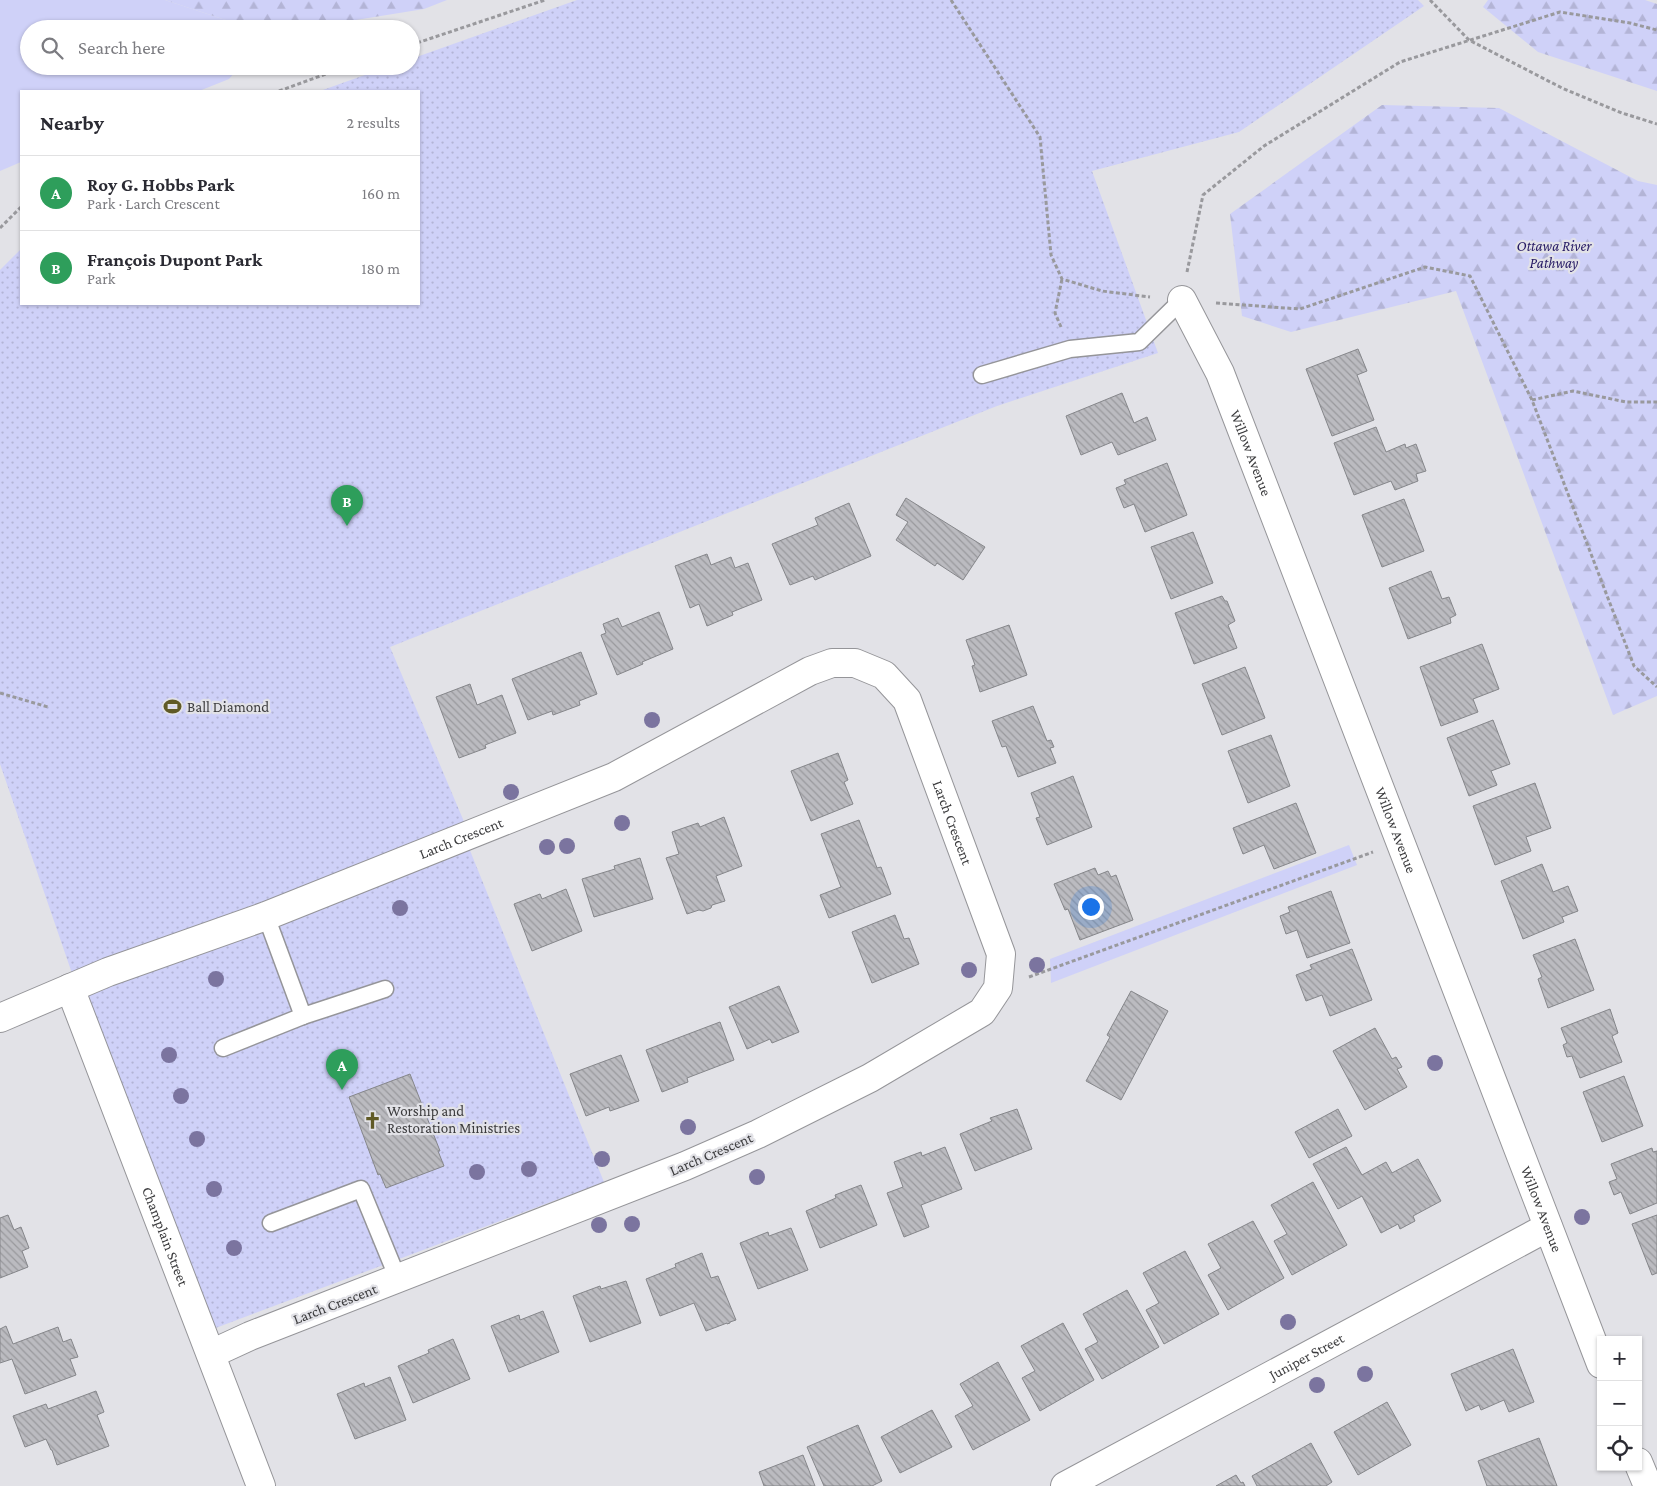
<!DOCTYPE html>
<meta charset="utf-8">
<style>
:root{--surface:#fff;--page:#f7f7f7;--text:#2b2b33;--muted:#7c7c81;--line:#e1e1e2;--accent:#d93025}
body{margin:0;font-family:"Crimson Pro",serif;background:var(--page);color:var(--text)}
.controls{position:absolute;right:15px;bottom:15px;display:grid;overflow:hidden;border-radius:0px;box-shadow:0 1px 4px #0004}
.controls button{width:45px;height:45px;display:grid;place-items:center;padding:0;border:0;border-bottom:1px solid var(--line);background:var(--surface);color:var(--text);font:25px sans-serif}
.you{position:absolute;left:1090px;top:906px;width:18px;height:18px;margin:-12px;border:4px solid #fff;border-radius:50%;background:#1a73e8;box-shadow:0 0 0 8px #1a73e833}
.badge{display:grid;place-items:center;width:32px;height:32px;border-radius:50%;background:var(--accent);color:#fff;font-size:16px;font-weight:700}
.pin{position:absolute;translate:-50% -41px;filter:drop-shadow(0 1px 2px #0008)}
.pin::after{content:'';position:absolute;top:26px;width:18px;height:15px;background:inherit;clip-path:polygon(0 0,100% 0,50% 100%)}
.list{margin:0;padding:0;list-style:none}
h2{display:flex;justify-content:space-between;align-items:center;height:65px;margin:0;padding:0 20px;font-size:21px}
h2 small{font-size:16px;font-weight:400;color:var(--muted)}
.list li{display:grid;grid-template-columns:32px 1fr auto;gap:15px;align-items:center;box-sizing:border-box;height:75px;padding:0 20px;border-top:1px solid var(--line)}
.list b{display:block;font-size:19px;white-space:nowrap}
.list p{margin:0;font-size:16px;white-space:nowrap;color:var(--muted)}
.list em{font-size:16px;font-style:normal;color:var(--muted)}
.icon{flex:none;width:28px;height:28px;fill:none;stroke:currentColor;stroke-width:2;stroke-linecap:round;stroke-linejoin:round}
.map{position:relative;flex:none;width:1657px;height:1486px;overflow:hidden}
.search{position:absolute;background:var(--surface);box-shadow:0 1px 4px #0004;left:20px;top:20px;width:400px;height:55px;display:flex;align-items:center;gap:12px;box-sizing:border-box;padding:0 18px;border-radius:28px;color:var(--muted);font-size:19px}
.panel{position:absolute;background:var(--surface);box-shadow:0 1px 4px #0004;left:20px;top:90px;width:400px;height:215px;border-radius:0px}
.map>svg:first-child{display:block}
.grass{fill:#cfd1f8}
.forest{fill:url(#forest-firs)}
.park{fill:url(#park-dots)}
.building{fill:url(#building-back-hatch);stroke:#85868a}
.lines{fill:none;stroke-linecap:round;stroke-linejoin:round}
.lane-casing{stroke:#959599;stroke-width:19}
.street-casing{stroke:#959599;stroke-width:30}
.secondary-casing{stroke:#959599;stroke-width:30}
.path{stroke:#99999d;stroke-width:3;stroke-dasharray:4 2.5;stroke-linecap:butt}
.lane{stroke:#fff;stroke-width:16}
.street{stroke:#fff;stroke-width:28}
.secondary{stroke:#fff;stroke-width:28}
.tree{fill:#7b749f}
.labels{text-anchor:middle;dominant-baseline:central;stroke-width:4.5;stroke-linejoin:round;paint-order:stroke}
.park-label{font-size:15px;font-style:italic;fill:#261a64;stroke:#e2e2e7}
.street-label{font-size:15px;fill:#3c3c3e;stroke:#e2e2e7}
.poi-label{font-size:15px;fill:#3c3c3e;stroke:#e2e2e7;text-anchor:start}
</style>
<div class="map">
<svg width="1657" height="1486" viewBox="0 0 1657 1486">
<defs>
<pattern id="forest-firs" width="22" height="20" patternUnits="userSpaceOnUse" patternTransform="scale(1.25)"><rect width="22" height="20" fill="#cfd1f8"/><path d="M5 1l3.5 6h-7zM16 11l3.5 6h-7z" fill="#b3b4d6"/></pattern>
<pattern id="park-dots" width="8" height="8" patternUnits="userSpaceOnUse" patternTransform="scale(1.25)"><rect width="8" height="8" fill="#cfd1f8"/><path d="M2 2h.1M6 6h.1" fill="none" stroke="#b3b4d6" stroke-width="1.8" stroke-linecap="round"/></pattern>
<pattern id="building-back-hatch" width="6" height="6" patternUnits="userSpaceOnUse" patternTransform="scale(1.25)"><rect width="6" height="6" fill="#bbbbc0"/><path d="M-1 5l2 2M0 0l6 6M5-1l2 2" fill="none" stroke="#99999d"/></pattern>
</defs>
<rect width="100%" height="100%" fill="#e2e2e7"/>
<g class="grass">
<path d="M0,0H165L253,29H29V66H240L229,79L199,91H21V162L0,171Z"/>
<path d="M1349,845L1357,865L1051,983L1050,959Z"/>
</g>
<g class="forest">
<path d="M165,0H447L424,9L300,29H253Z"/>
<path d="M1488,0H1645L1657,4V91L1538,52L1483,7Z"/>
<path d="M1382,105L1499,108L1638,181L1657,185V696L1613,715L1456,291L1291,332L1242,316L1230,214Z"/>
</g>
<g class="park">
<path d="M577,0H1418L1424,6L1239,132L1092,171L1158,353L997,406L390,647L468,831L76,985L0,764V270L21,249V304H419V91H320L390,66H411V59Z"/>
<path d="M469,848L604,1182L213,1329L80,999L266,916Z"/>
</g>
<g class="building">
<path d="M1358,349L1367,371L1357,375L1374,420L1332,436L1306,369Z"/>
<path d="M1122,393L1134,423L1147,417L1156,440L1118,455L1112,442L1081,455L1066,416Z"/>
<path d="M1376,427L1386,452L1405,444L1406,448L1416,444L1426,471L1416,474L1418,481L1395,490L1391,481L1354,495L1334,443Z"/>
<path d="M1167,463L1187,515L1145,532L1134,504L1124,508L1116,488L1126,484L1124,480Z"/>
<path d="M906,498L985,547L963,580L937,563L935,566L896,540L908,522L896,515Z"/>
<path d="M1404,499L1424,551L1382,567L1362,515Z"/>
<path d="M849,503L871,556L815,580L813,576L790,585L772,544L818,525L815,518Z"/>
<path d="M1193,532L1213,583L1171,599L1151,547Z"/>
<path d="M707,554L711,565L731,557L735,568L748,563L762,600L732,612L733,615L707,626L699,604L690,608L675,566Z"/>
<path d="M1431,571L1442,599L1449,597L1456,615L1450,618L1451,623L1408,639L1389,588Z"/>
<path d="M1222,596L1225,601H1227L1235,621L1228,625L1237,648L1194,664L1175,613Z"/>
<path d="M659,612L673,649L642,662L643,664L617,675L601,635L606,633L603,624L618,618L622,627Z"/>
<path d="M1009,625L1027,675L980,692L972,666L975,665L966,640Z"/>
<path d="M1482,644L1499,689L1473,699L1478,712L1441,726L1420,667Z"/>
<path d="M581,652L597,694L579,701L580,705L553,715L552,711L528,720L512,679Z"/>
<path d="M1245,667L1265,718L1222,735L1202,684Z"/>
<path d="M470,684L477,705L502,695L516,733L485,745L486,748L459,758L436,697Z"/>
<path d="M1033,706L1047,741L1051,740L1054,747L1050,748L1056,763L1018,777L1006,746L1002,747L992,721Z"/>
<path d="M1493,720L1510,764L1491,771L1497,785L1469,796L1447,738Z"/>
<path d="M1271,735L1290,786L1248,803L1228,751Z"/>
<path d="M838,753L848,780L844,782L853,804L811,821L791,771Z"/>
<path d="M1073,776L1092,827L1047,845L1036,818L1040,817L1031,793Z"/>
<path d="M1535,783L1551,828L1526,837L1531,851L1495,865L1473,806Z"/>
<path d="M1296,803L1316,853L1274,869L1264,845L1243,854L1233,828Z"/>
<path d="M724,817L742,866L716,876L725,901L712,905L711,908L703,911L699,910L687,914L666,858L679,854L672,832L698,823L700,827Z"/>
<path d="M859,820L877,868L881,867L891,894L829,918L820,895L841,887L821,834Z"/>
<path d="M640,858L653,899L594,917L582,879L615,869L614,866Z"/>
<path d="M1542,864L1553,892L1568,886L1578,911L1562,917L1564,922L1523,939L1501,881Z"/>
<path d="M1095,868L1098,875L1108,871L1111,877L1116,875L1133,920L1080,940L1068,909L1065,910L1054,884Z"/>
<path d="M566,889L582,931L532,951L514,904L540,894L542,899Z"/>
<path d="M1331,891L1350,943L1307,958L1297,930L1286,934L1280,916L1290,912L1288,907Z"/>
<path d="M895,915L904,939L909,938L919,964L872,983L852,932Z"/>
<path d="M1575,939L1594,990L1548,1008L1538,979L1542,977L1533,955Z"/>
<path d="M1352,949L1372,1000L1330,1016L1322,995L1306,1001L1296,975L1312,969L1310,965Z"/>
<path d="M779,986L799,1032L772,1043L770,1039L747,1049L729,1007Z"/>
<path d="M1131,991L1168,1011L1121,1100L1086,1081L1110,1037L1107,1035Z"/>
<path d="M1610,1009L1618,1033L1612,1036L1622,1062L1580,1078L1572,1056L1567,1057L1563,1045L1567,1043L1561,1028Z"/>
<path d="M720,1022L734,1060L687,1078L688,1082L662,1092L646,1050Z"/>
<path d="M1375,1028L1392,1059L1396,1057L1402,1067L1397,1069L1407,1087L1365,1110L1333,1051Z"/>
<path d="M621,1055L639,1101L610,1111L609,1107L586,1116L570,1074Z"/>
<path d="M410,1074L440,1151H438L444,1166L386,1188L380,1174L378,1175L349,1097Z"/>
<path d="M1624,1076L1643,1126L1602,1142L1583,1092Z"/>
<path d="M1017,1109L1032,1149L975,1171L960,1134L992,1121L990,1118Z"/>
<path d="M1338,1109L1352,1136L1309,1158L1295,1132Z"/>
<path d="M945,1147L962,1189L921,1205L929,1227L904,1237L887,1193L903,1187L894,1162L921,1152L922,1156Z"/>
<path d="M1346,1147L1362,1175L1386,1162L1392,1173L1418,1159L1441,1201L1413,1216L1415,1221L1400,1229L1398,1224L1381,1233L1362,1196L1338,1209L1313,1164Z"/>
<path d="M1652,1148L1653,1152L1657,1151V1203L1630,1214L1621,1192L1614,1195L1609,1182L1617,1179L1611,1164Z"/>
<path d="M1313,1182L1347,1245L1292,1275L1274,1241L1287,1234L1271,1205Z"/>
<path d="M861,1185L877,1225L820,1248L806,1211L836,1198L835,1195Z"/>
<path d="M8,1215L14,1230L21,1227L29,1248L22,1251L28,1267L0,1278V1218Z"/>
<path d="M1657,1215V1273L1652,1275L1632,1224Z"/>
<path d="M1253,1221L1284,1278L1228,1310L1208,1275L1221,1268L1208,1244Z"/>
<path d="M791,1228L808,1270L758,1289L740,1243L768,1232L769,1236Z"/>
<path d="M1185,1251L1219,1314L1164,1344L1146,1310L1159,1303L1143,1273Z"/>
<path d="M702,1253L711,1278L718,1276L736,1320L730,1322V1323L727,1324V1323L706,1331L694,1303L660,1316L646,1279L676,1267L675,1264Z"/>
<path d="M626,1281L641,1323L590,1342L573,1296L600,1286L601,1289Z"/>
<path d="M1127,1290L1159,1347L1102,1379L1085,1349L1098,1342L1083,1314Z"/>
<path d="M543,1311L559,1352L509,1372L491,1326L519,1315L520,1320Z"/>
<path d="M1063,1323L1094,1380L1040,1411L1022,1378L1035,1371L1021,1346Z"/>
<path d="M6,1326L13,1344L58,1327L63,1342L71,1339L78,1357L70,1359L76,1375L25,1394L12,1359L0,1363V1329Z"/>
<path d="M453,1339L470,1379L413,1403L398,1366L429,1353L428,1350Z"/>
<path d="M1513,1349L1534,1402L1509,1412L1504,1400L1481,1410L1479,1405L1466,1411L1451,1374Z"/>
<path d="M998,1362L1030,1420L973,1450L955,1416L973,1406L960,1384Z"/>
<path d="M390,1377L406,1420L355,1439L337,1394L364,1383L365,1387Z"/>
<path d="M96,1391L104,1412L97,1415L109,1446L57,1465L52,1450H51L46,1439L25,1447L13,1416L46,1404L48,1409Z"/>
<path d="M1387,1402L1411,1445L1358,1475L1334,1432Z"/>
<path d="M932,1410L952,1447L900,1473L881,1437Z"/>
<path d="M858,1425L882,1481L872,1486H824L807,1447Z"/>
<path d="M1539,1438L1557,1486H1487L1478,1461Z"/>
<path d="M1311,1443L1332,1482L1326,1486H1257L1252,1476Z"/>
<path d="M803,1455L815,1486H764L759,1472Z"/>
<path d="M1236,1475L1241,1483L1243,1482L1245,1486H1216Z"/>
</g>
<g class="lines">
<defs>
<g id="lane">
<path d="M982,375L1070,349L1139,342L1182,300"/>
<path d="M266,916L303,1016"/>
<path d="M223,1048L303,1016L385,989"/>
<path d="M271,1223L361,1189L398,1279"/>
</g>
<g id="street">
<path id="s1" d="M1182,300L1220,373L1601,1364"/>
<path id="s2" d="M0,1018L108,972L266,916L614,777L810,671L832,663H855L884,675L907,700L1001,954L998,988L982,1012L870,1078L758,1134L685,1166L250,1336L211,1354"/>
<path d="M1638,1462L1648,1486"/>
<path id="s3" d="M1065,1486L1548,1227"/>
</g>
<g id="secondary">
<path id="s4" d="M70,988L261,1486"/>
</g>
</defs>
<use href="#lane" class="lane-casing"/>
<use href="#street" class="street-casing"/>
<use href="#secondary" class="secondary-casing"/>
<g class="path">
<path d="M951,0L1040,137L1051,255L1062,279L1102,291L1150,297"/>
<path d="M1430,0L1469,40L1562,88L1622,113L1657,124"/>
<path d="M411,45L545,0"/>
<path d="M279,91L348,66"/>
<path d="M0,228L21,207"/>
<path d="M1187,272L1203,195L1264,146L1400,62L1560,12L1630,23L1657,30"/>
<path d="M1216,303L1300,309L1425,267L1470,276L1532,400L1634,666L1657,687"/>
<path d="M1061,327L1055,313L1062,279"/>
<path d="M1532,400L1573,391L1626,402H1657"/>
<path d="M0,693L48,707"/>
<path d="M1029,977L1373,852"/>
</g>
<use href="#lane" class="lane"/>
<use href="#street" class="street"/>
<use href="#secondary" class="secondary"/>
</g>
<g class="tree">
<circle cx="652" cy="720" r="8"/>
<circle cx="511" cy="792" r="8"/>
<circle cx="622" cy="823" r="8"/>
<circle cx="567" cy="846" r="8"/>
<circle cx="547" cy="847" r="8"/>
<circle cx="400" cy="908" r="8"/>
<circle cx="1037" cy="965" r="8"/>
<circle cx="969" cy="970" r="8"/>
<circle cx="216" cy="979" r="8"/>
<circle cx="169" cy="1055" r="8"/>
<circle cx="1435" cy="1063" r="8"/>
<circle cx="181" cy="1096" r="8"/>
<circle cx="688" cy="1127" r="8"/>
<circle cx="197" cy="1139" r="8"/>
<circle cx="602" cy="1159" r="8"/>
<circle cx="529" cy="1169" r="8"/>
<circle cx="477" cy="1172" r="8"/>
<circle cx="757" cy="1177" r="8"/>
<circle cx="214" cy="1189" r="8"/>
<circle cx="1582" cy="1217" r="8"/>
<circle cx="632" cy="1224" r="8"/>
<circle cx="599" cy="1225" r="8"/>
<circle cx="234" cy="1248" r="8"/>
<circle cx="1288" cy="1322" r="8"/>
<circle cx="1365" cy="1374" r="8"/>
<circle cx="1317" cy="1385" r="8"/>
</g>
<defs>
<symbol id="stadium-bare" viewBox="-9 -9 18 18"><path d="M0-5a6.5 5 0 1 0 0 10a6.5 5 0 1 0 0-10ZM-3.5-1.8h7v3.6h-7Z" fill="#605a26" stroke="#e2e2e7" stroke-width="2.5" paint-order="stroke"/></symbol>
<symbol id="church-bare" viewBox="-9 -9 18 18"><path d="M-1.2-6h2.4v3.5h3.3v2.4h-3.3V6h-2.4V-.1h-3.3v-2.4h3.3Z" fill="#605a26" stroke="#e2e2e7" stroke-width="2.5" paint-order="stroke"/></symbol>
</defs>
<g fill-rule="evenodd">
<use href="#stadium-bare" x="160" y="694" width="25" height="25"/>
<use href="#church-bare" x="360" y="1108" width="25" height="25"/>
</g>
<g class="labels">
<g class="park-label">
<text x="1554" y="246">Ottawa River<tspan x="1554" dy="17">Pathway</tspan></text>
</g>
<g class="street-label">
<text stroke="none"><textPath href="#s1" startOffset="168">Willow Avenue</textPath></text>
<text stroke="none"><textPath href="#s2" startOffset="1125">Larch Crescent</textPath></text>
<text stroke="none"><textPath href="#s1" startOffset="572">Willow Avenue</textPath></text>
<text stroke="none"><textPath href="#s2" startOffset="495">Larch Crescent</textPath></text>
<text transform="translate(711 1154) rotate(-23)">Larch Crescent</text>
<text stroke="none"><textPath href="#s1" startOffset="978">Willow Avenue</textPath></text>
<text stroke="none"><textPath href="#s4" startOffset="266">Champlain Street</textPath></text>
<text transform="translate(335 1304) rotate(-21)">Larch Crescent</text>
<text stroke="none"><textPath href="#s3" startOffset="274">Juniper Street</textPath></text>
</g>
<g class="poi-label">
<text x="187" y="707">Ball Diamond</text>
<text x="387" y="1111">Worship and<tspan x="387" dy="17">Restoration Ministries</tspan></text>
</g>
</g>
</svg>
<div class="controls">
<button>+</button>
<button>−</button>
<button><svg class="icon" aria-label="locate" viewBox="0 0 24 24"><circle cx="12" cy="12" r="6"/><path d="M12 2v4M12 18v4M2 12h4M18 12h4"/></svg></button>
</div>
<div class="you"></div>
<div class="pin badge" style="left:342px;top:1090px;background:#2e9e5b">A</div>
<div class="pin badge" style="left:347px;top:526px;background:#2e9e5b">B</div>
<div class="search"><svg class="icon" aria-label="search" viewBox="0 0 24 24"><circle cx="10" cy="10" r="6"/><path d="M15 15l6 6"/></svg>Search here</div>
<section class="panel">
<h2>Nearby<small>2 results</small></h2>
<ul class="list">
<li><span class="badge" style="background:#2e9e5b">A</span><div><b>Roy G. Hobbs Park</b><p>Park · Larch Crescent</p></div><em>160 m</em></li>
<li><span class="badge" style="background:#2e9e5b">B</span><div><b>François Dupont Park</b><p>Park</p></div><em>180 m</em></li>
</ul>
</section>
</div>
